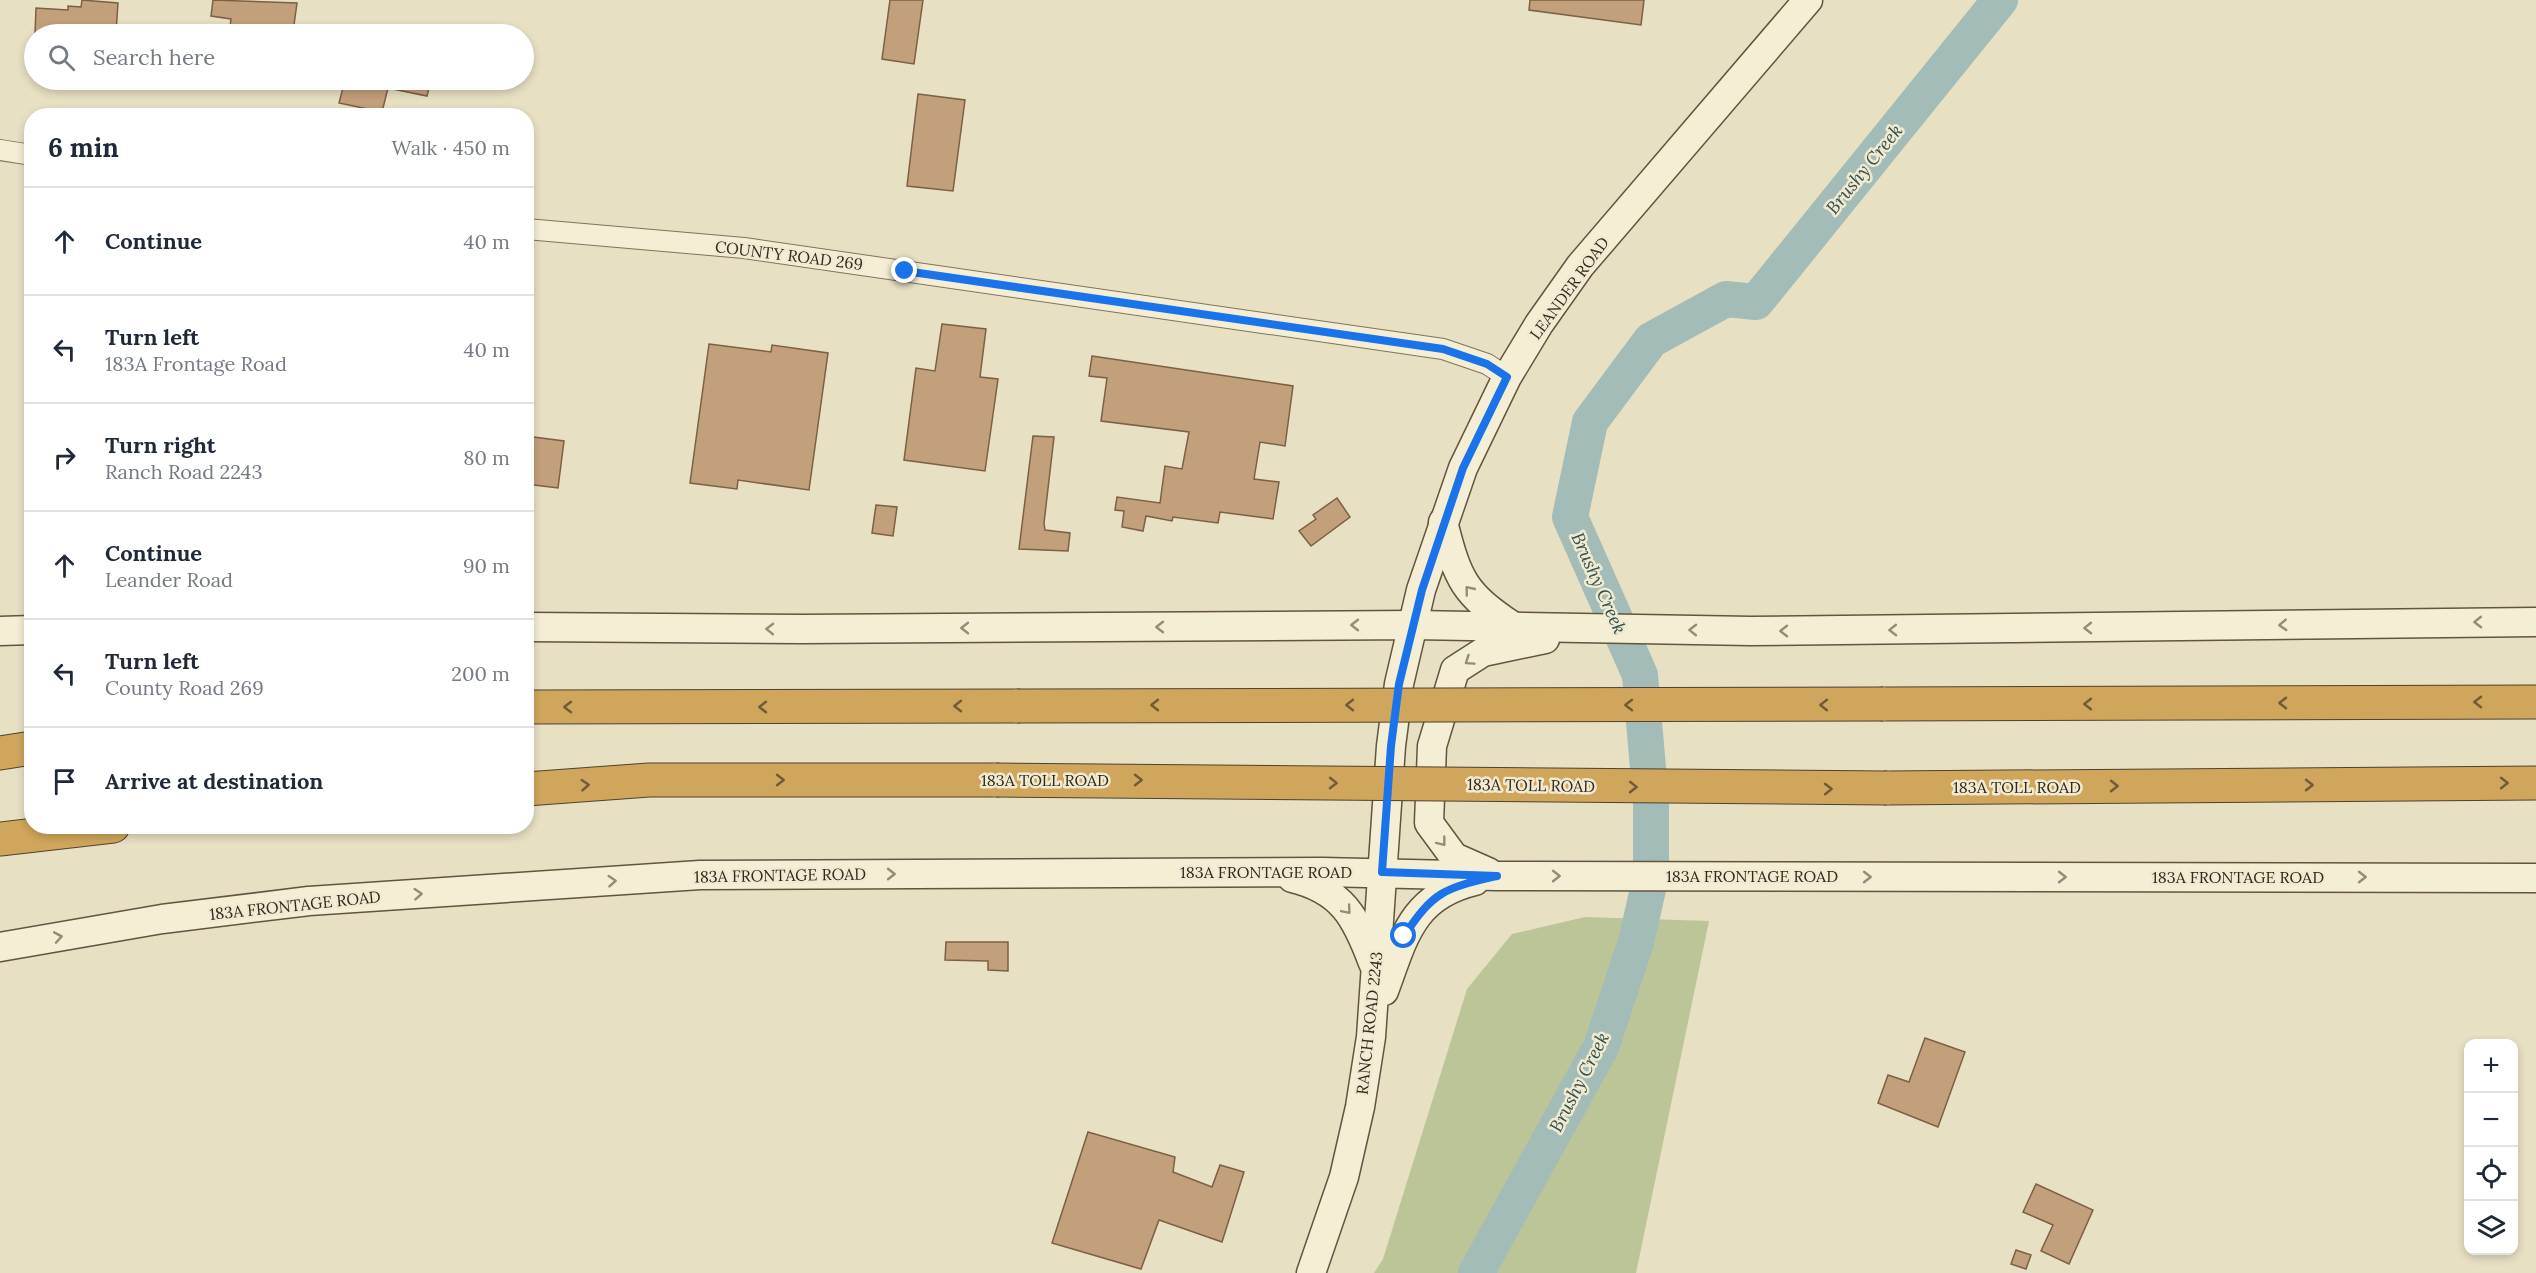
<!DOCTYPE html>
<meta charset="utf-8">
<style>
:root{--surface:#fff;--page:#f2f2f3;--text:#1f2937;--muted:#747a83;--line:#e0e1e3}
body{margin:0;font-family:Lora,serif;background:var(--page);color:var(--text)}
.controls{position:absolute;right:18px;bottom:18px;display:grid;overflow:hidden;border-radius:12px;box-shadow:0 3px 9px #0003}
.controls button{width:54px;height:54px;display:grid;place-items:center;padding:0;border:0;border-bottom:2px solid var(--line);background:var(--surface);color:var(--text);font:30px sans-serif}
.stop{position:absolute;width:18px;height:18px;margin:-14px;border:4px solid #1a73e8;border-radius:50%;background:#fff}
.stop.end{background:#1a73e8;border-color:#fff;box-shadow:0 2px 6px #0008}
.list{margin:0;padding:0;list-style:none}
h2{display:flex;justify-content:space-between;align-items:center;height:78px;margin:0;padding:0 24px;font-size:26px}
h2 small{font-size:20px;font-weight:400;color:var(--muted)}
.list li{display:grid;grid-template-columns:39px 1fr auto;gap:18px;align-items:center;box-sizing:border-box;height:108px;padding:0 24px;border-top:2px solid var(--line)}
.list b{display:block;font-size:22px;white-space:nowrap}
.list p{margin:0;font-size:20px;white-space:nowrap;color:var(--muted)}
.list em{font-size:20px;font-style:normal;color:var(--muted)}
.icon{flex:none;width:33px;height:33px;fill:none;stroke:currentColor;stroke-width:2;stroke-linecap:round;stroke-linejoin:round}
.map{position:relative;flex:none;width:2536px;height:1273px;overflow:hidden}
.search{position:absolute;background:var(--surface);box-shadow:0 3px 9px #0003;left:24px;top:24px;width:510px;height:66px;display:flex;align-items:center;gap:15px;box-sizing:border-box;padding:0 21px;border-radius:33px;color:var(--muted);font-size:22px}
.panel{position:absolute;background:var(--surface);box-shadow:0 3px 9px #0003;left:24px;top:108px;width:510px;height:726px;border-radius:24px}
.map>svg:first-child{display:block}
.green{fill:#bcc598}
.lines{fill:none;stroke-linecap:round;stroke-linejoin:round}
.river{stroke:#a4bcb7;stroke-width:36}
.building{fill:#c3a07c;stroke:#7d5f44;stroke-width:1.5}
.minor-casing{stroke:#81725c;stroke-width:22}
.secondary-casing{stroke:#62543f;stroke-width:31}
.motorway-casing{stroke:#4f412f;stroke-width:35}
.minor{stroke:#f4eed5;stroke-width:20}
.secondary{stroke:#f4eed5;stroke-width:28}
.motorway{stroke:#cfa65c;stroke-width:33}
.motorway-bridge-casing{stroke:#4f412f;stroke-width:35;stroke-linecap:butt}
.motorway-bridge{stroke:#cfa65c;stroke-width:33}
.oneway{stroke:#938c7a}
.oneway2{stroke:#715b37}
.route{stroke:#1a73e8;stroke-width:8}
.labels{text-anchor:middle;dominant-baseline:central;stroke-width:5;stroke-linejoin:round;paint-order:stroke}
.street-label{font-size:16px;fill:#32291e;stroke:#f1ead1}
.water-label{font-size:18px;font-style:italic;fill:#2f5050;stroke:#f1ead1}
</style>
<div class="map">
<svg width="2536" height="1273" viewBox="0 0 2536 1273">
<rect width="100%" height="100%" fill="#e8e0c3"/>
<path class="green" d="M1585,917L1709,921L1636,1273H1374L1383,1259L1467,989L1512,934Z"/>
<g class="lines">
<path class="river" d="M1476,1273L1601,1047L1636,942L1651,876V803L1640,675L1570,517L1590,422L1651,340L1726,299L1756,302L2000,0"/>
</g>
<g class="building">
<path d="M82,0L118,3L116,33L78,29V34H35L36,8L68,10V6L81,7Z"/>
<path d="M213,0L297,3L293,32L248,26L246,34H229L231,19L211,16Z"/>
<path d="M890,0H923L914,64L882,59Z"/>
<path d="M1530,0H1644L1641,25L1529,10Z"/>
<path d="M345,80H431L427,96L388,88L382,112L339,103Z"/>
<path d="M918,94L965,100L953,191L907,186Z"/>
<path d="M942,324L986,329L980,377L998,379L985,471L904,460L916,368L935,371Z"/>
<path d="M709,344L771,352L772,345L828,353L809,490L738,480L737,489L690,483Z"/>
<path d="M1092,356L1293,386L1285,446L1260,442L1254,479L1279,482L1273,519L1220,512L1218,523L1173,517L1172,521L1146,516L1143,531L1122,527L1124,511L1115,510L1117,497L1160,503L1165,466L1182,469L1189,432L1101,421L1107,378L1089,376Z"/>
<path d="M526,436L564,441L558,488L526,484Z"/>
<path d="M1033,436L1054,437L1044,523L1045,530L1070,533L1068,551L1019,549Z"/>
<path d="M1337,498L1350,517L1311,546L1299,531L1316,519L1313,515Z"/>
<path d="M876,505L897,507L893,536L872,533Z"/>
<path d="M946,942H1008V971L988,970V961L945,960Z"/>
<path d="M1925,1038L1965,1052L1938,1127L1878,1103L1888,1075L1909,1082Z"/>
<path d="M1088,1132L1175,1157L1173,1172L1212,1187L1220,1165L1244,1172L1222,1242L1159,1220L1141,1269L1052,1243Z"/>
<path d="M2036,1184L2093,1210L2069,1264L2041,1251L2053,1225L2023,1212Z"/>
<path d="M2016,1250L2031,1255L2026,1269L2011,1264Z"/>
</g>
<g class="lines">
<defs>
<g id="minor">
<path d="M0,150L32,155"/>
<path d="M526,229L744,248L1443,349L1487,364L1507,377"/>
</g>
<g id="secondary">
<path d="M1443,522C1458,580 1463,593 1514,627"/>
<path d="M526,627L803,629L1414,625L1751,631L2536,622"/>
<path d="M0,631L32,630"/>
<path d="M1488,872L1454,857L1429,823L1432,746L1455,670L1483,652L1545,639"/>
<path d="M1292,878C1342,890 1356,917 1373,963"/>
<path d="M0,947L162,919L309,901L700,875L1322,872L1497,876L2536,878"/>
<path d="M1384,991C1404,937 1412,896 1475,881"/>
<path d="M1311,1273L1344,1177L1360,1107L1371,1037L1391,746L1399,684L1421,590L1463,468L1507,377L1539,324L1580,266L1808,0"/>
</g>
<g id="motorway">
<path d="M1883,704L2536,702"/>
<path d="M526,707L1017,706"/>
<path d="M0,753L32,748"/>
<path d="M1887,788L2536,783"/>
<path d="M526,789L649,780H996"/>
<path d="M0,839L113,826"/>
</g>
</defs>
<use href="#minor" class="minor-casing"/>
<use href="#secondary" class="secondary-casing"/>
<use href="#motorway" class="motorway-casing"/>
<use href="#minor" class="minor"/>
<use href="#secondary" class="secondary"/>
<use href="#motorway" class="motorway"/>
<defs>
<g id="motorway-bridge">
<path d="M1017,706L1883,704"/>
<path d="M996,780L1887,788"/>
</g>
</defs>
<use href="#motorway-bridge" class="motorway-bridge-casing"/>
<use href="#motorway-bridge" class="motorway-bridge"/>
</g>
<defs><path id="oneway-chevron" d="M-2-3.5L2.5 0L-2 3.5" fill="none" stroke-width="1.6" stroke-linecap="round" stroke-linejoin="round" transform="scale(1.5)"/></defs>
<g class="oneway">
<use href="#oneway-chevron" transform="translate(1469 590) rotate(-129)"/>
<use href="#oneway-chevron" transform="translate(2478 622) rotate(179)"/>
<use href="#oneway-chevron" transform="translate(1355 625) rotate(180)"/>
<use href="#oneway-chevron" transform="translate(2283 625) rotate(177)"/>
<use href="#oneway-chevron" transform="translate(1160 627) rotate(180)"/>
<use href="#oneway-chevron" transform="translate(965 628) rotate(180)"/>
<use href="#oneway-chevron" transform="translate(2088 628) rotate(179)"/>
<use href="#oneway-chevron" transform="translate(770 629) rotate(-179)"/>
<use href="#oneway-chevron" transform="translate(1693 630) rotate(-179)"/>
<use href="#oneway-chevron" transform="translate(1893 630) rotate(179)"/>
<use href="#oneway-chevron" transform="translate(1784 631) rotate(180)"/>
<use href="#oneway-chevron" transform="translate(1469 661) rotate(146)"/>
<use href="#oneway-chevron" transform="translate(1442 842) rotate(52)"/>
<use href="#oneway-chevron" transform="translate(891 874)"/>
<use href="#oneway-chevron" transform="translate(1556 876)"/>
<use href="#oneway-chevron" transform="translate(1867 877)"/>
<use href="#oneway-chevron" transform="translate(2062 877)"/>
<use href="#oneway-chevron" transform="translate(2362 877)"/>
<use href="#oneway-chevron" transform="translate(612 881) rotate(-4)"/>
<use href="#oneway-chevron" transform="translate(418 894) rotate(-4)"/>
<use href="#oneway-chevron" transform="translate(1347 910) rotate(50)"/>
<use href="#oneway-chevron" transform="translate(58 937) rotate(-10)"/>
</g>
<g class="oneway2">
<use href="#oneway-chevron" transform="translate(2478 702) rotate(180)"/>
<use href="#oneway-chevron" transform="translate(2283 703) rotate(180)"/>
<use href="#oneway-chevron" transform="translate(2088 704) rotate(180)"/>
<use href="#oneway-chevron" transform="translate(1155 705) rotate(180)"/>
<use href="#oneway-chevron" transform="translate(1350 705) rotate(180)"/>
<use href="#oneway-chevron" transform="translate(1629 705) rotate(180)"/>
<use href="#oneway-chevron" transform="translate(1824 705) rotate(180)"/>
<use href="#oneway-chevron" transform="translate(958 706) rotate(180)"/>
<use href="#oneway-chevron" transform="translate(568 707) rotate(180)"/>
<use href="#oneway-chevron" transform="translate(763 707) rotate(180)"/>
<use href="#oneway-chevron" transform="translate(780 780)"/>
<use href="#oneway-chevron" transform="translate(1138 780)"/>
<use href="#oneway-chevron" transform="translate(1333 783) rotate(1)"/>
<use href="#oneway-chevron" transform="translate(2504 783)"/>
<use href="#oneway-chevron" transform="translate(585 785) rotate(-4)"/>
<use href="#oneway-chevron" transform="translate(2309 785)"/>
<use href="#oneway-chevron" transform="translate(2114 786)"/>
<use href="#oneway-chevron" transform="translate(1633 787) rotate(1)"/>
<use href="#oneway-chevron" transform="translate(1828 789) rotate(-1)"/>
</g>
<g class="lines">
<path class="route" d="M905,271L1443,349L1487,364L1507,377L1463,468L1422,590L1399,684L1391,746L1382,872L1497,876C1446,888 1434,890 1404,936"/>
</g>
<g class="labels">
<g class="street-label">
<text transform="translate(789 255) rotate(7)">COUNTY ROAD 269</text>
<text transform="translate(1569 288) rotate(-54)">LEANDER ROAD</text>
<text x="1045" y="780">183A TOLL ROAD</text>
<text transform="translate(1531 785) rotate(1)">183A TOLL ROAD</text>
<text x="2017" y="787">183A TOLL ROAD</text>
<text x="1266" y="872">183A FRONTAGE ROAD</text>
<text transform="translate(780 875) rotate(-1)">183A FRONTAGE ROAD</text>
<text x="1752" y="876">183A FRONTAGE ROAD</text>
<text x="2238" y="877">183A FRONTAGE ROAD</text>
<text transform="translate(295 905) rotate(-6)">183A FRONTAGE ROAD</text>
<text transform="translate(1369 1023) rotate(-84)">RANCH ROAD 2243</text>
</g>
<g class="water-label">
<text transform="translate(1864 169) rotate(-51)">Brushy Creek</text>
<text transform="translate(1599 583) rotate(66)">Brushy Creek</text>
<text transform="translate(1579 1082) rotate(-63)">Brushy Creek</text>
</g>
</g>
</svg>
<div class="controls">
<button>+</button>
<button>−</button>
<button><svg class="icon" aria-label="locate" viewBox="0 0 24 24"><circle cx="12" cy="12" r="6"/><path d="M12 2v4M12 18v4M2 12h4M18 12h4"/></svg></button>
<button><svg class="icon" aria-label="layers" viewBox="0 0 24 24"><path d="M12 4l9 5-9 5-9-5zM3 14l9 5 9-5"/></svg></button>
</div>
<div class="stop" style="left:1404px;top:936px"></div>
<div class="stop end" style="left:905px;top:271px"></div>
<div class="search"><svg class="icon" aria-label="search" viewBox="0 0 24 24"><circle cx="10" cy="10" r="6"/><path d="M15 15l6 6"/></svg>Search here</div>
<section class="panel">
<h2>6 min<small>Walk · 450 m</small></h2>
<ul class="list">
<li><svg class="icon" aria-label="ahead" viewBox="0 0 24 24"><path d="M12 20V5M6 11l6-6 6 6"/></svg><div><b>Continue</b></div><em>40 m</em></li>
<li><svg class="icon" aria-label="left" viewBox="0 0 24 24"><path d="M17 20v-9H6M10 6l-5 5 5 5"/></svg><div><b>Turn left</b><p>183A Frontage Road</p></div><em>40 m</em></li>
<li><svg class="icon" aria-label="right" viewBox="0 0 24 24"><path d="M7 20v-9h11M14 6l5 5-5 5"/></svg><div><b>Turn right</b><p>Ranch Road 2243</p></div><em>80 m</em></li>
<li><svg class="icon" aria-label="ahead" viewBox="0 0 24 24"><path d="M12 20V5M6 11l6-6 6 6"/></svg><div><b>Continue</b><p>Leander Road</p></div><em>90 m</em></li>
<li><svg class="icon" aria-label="left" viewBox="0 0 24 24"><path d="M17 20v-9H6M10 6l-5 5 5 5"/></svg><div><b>Turn left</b><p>County Road 269</p></div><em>200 m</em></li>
<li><svg class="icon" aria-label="arrive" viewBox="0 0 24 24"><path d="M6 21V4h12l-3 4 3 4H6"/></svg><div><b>Arrive at destination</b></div></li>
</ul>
</section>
</div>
